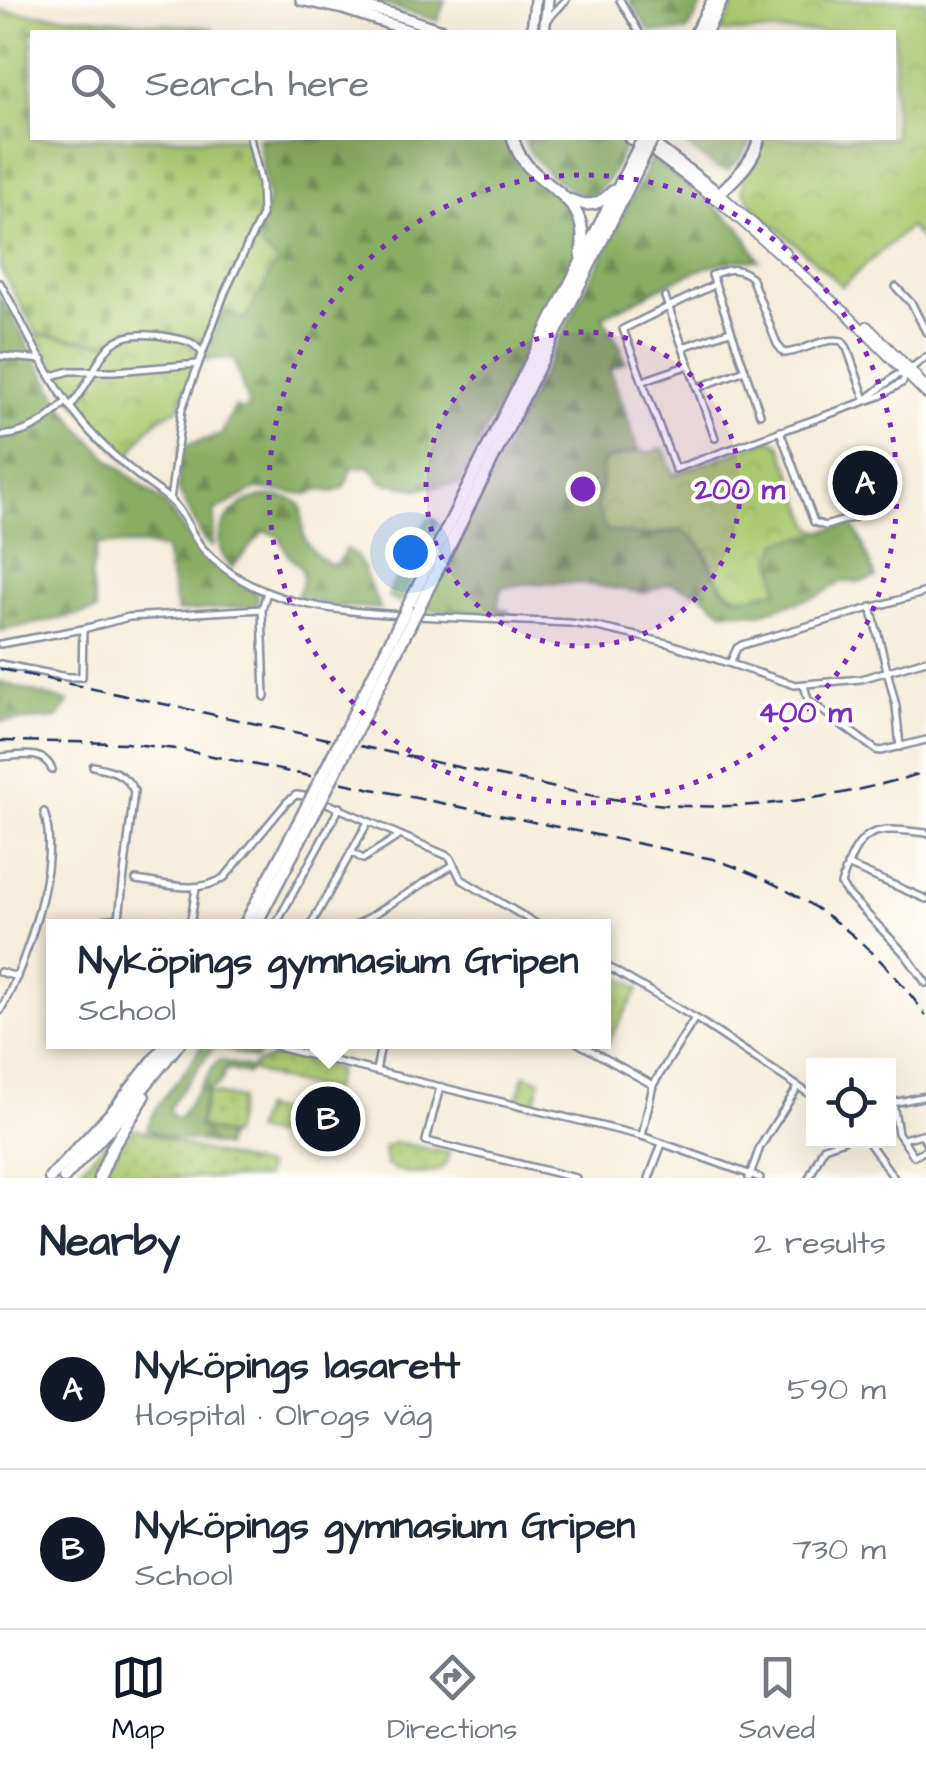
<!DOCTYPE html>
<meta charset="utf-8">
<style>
:root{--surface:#fff;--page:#f6f6f7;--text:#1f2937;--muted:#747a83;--line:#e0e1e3;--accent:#111827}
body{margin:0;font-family:"Architects Daughter",sans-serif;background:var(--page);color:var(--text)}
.controls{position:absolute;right:30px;bottom:30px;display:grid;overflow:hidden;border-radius:0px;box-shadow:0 10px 40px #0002}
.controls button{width:90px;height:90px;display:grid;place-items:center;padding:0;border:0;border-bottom:2px solid var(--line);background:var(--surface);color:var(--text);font:50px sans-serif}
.you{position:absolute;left:410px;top:552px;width:35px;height:35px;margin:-25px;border:8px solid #fff;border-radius:50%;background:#1a73e8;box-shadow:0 0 0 15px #1a73e833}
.badge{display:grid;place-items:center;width:65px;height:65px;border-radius:50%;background:var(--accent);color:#fff;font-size:32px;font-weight:700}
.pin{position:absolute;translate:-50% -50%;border:5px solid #fff;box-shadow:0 2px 10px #0006}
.popup{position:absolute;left:46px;top:919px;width:565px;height:130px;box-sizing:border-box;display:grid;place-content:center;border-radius:0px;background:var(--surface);filter:drop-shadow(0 2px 8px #0005);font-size:32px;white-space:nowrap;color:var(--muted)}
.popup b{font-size:38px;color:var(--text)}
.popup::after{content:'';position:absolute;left:50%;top:100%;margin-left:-20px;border:20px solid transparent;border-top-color:var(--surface)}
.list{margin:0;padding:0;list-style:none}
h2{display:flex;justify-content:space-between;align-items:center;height:130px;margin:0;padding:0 40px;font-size:42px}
h2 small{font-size:32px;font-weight:400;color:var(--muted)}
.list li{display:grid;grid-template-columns:65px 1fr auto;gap:30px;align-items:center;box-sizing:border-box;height:160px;padding:0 40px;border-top:2px solid var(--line)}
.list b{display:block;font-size:38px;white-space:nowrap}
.list p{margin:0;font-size:32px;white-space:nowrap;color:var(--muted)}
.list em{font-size:32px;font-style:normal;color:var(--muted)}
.icon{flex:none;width:55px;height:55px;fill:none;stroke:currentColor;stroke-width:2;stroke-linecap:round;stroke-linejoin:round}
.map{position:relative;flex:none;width:926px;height:1178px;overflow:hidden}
.search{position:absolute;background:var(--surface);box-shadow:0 10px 40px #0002;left:30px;right:30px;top:30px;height:110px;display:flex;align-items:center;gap:25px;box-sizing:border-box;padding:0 35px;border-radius:0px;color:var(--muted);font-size:38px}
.sheet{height:450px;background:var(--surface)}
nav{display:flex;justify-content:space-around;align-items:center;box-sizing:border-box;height:140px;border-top:2px solid var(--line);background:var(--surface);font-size:28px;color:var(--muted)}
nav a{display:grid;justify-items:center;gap:5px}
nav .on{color:var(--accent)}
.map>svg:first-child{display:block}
.grass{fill:url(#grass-dots);stroke:#647c67;stroke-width:2.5}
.forest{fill:url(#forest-firs);stroke:#526e60;stroke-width:2.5}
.cemetery{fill:url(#cemetery-stones);stroke:#647c67;stroke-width:2.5}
.park{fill:url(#park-crowns);stroke:#647c67;stroke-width:2.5}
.garden{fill:url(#garden-furrows);stroke:#647c67;stroke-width:2.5}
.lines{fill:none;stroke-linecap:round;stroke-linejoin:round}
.stream{stroke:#52becc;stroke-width:2.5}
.minor-casing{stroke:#888e9c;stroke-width:10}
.secondary-casing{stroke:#888e9c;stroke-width:12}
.primary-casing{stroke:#888e9c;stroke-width:14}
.motorway-casing{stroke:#888e9c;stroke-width:15}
.minor{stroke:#fff;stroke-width:5}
.secondary{stroke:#fff;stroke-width:8}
.primary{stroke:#fff;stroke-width:9}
.motorway{stroke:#fff;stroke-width:10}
.rail{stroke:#1b2f5e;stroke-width:2.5;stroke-dasharray:15 8;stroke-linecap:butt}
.motorway-bridge-casing{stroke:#888e9c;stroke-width:15;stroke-linecap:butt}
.motorway-bridge{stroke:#fff;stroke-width:10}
.ring{fill:none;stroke:#7b2cbf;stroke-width:5;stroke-dasharray:5 10}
.centre{fill:#7b2cbf;stroke:#fdfcf7;stroke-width:5}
.ring-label{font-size:30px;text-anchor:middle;font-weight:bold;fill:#7b2cbf;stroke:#fdfcf7;stroke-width:8;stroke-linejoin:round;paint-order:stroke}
</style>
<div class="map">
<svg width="926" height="1178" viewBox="0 0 926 1178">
<defs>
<pattern id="grass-dots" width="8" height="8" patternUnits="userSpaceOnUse" patternTransform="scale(2.5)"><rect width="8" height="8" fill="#acc970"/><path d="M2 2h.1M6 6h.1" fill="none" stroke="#93ad63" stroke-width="1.8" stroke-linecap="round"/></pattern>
<pattern id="forest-firs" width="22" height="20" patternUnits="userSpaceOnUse" patternTransform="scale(2.5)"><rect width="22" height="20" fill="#89ad62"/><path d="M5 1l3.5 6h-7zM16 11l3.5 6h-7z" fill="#6f8d54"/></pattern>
<pattern id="cemetery-stones" width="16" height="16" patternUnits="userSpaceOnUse" patternTransform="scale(2.5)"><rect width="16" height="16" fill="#acc970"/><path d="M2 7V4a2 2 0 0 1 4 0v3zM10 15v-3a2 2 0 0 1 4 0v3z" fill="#93ad63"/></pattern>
<pattern id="park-crowns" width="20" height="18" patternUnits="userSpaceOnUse" patternTransform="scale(2.5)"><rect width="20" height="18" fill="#acc970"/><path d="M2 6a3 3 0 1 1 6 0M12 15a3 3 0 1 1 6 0" fill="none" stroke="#93ad63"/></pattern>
<pattern id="garden-furrows" width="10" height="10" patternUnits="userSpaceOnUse" patternTransform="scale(2.5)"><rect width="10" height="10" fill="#acc970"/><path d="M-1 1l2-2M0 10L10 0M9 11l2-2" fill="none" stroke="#93ad63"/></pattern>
</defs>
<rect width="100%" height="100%" fill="#fdfcf7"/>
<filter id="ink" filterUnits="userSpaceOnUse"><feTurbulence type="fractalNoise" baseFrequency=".01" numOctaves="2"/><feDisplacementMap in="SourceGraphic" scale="20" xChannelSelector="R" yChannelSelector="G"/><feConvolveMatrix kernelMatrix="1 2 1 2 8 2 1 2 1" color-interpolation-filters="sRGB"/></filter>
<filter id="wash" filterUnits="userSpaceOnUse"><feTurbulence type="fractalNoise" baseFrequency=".0048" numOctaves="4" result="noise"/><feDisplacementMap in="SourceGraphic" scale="40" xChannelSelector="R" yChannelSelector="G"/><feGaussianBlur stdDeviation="2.25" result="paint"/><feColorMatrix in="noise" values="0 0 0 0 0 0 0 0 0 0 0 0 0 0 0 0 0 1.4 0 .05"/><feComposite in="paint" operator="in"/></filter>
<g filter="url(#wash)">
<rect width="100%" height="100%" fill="#f6edda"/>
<g class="grass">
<path d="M278,1054L338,1069L332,1092L274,1078L252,1070V1066Z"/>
<path d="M524,1075L541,1080L534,1106L517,1102Z"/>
<path d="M208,1092L240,1099L232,1136L199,1127Z"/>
<path d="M123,1124L96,1178H72Z"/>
<path d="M134,1128L193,1148L267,1167L265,1178H105L112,1156Z"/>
<path d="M396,1142L449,1153C450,1178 406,1178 386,1165L384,1148Z"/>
</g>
<g class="forest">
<path d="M365,0H445L438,21Z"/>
<path d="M629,0H705L687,32H650Z"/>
<path d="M258,138H507C511,181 568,187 578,224C580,231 577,242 577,249L460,483L419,489L382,482L371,468L363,466L351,468L345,487L334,492L320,490L308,494L256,489L215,511L212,547L204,541L178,489L180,447L221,435L235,406L242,411L249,406L233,358L206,360L204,356L222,311L245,318L277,261L254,242L268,201Z"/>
<path d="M524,138H618L627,142C617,161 608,190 587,197C563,188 531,163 524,138Z"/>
<path d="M677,138H752V141L740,159L728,170L717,168Z"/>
<path d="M652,158L740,227L759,260C706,254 650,297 602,316L620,346L625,362L610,369L639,451L603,462L601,490L597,506C607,512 635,533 645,535C660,538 678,525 692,535C711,550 711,593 739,597C750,598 767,592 778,590L773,558L779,542L850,524L859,535L876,578L861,582H841L820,595L760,613L722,611L700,593L670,583L645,593L579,583L523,584L501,588L497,608L509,611V614L422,610Z"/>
<path d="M0,295L62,405L77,425L111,461L163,502L202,554L255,592L258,597L257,606L177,612L165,550L145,545H97L91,578L96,611L0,631Z"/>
<path d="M262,497C273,497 292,495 300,505C303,510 301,515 302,521C302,543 313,555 331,565L337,563L346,549C359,556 361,563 366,576C370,587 376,597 380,609L334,606L296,598L303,580L302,569L288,555L279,536L264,531L232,568C203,540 228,504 262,497Z"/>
<path d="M430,518L438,521L400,603L389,598V592L422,527Z"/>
<path d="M0,682L68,702L58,718L0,722Z"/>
<path d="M202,1042H261L266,1047L255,1059L220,1047L212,1049L170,1106L169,1111L172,1116L179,1118L214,1065L220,1060L247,1067L250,1070L247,1074L226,1069L220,1084L207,1091L198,1127L227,1136L224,1147C216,1145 207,1143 198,1141C179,1139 164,1140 147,1128C158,1095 190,1074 202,1042Z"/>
</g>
<path class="cemetery" d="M0,11L212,28L214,32H32V138H248C254,162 266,192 259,217C257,225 253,232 250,239L278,261L245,319L216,309L204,341L141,329L102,343L37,334L0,268Z"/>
<g class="park">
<path d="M736,0H926V245L909,227L842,286L779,229L765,220L743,191V179L758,158L763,138H894V32H721Z"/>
<path d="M141,329L204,341L178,409C151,419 141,437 126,461L67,392L37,334L102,343Z"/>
<path d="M770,439L780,444L812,527L822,532L779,542L773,558L778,590C740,601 726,602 710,562C706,553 700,542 692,536C680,526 660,534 646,535C633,535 619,532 606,530L597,506L601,490L603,461L639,451L650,453L663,448L673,475Z"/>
<path d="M608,970L639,989L606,1045L601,1042H603V980Z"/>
</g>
<path class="garden" d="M262,1108L282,1113L281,1116H278L275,1137L254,1131Z"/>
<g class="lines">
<path class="stream" d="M0,1176L2,1178"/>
</g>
</g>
<g filter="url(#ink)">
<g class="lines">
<defs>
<g id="minor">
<path d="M620,0L639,32"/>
<path d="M548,19L566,0"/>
<path d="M0,283C25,327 49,382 81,421C97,441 116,458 136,474C147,484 161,491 172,502C187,516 191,538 206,552C258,606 334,611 404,615"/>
<path d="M714,285L623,329L675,469L880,396L903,382L905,373"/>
<path d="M896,287L912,304L926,332"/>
<path d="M665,297L715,438"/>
<path d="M683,347L730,331"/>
<path d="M0,356L43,360"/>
<path d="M910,369L926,357"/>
<path d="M52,376L70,371H115L198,364"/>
<path d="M643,381L689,365"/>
<path d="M697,388L745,370"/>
<path d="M868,398L897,375L904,374"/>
<path d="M70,407C107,364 95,324 168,337C183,340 193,340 202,353"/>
<path d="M760,414L712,275C727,269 737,266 751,277L777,344L784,353C804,352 821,337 842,341L847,348L865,399"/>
<path d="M780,431L814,522L825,526L855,517"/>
<path d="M0,436C28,434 46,422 66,402"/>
<path d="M170,500L182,409L225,292L262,215L261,183L250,138"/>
<path d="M871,607L896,706L900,747"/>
<path d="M262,609L265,697"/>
<path d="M415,616L570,623L597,627L667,643L795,685L861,679L926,660"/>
<path d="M0,644L83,629L129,617L262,609L267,592"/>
<path d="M730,663L737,648L742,645L926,592"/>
<path d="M0,664L67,677H82L83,629"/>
<path d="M804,685L808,700L876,750L881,751L926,740"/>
<path d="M0,757C19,756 45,749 52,770"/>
<path d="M93,766C112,770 125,773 134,791L118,926"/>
<path d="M322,801L450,857L461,879L540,926"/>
<path d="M926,833C870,826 860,827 841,884L846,892L905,954L926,983"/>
<path d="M351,852L363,859L399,836"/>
<path d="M847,865L926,899"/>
<path d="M136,880C166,884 199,895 225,877L287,802L296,795L312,797"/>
<path d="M97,926L103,920L119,918"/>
<path d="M190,926L196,888"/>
<path d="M275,926L340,807"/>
<path d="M313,926L312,923L368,822"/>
<path d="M355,926L453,865"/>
<path d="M603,964L695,1018L814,1097"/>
<path d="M0,972L17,977"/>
<path d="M0,1011C26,965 61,863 44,812"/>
<path d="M268,1042L281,1048L342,1063L642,1136L760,1178"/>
<path d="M576,1042L653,1085"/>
<path d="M376,1071L380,1050L376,1042"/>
<path d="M440,1087L426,1141L576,1178"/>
<path d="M893,1103L926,1096"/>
<path d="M888,1104L893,1103L898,1133L914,1156L926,1150"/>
<path d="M642,1136L653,1085L695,1018"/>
<path d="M903,1139L922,1134L926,1143"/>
<path d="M867,1140L894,1178"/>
<path d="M649,1178L662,1144"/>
<path d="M749,1178L760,1147L798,1087"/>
<path d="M809,1178L824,1147L844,1140"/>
</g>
<g id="secondary">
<path d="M719,193L786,253"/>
<path d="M715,198L845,312L926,394"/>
<path d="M867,326L910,369L926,388"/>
</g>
<g id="primary">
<path d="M301,0L343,9L414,32"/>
<path d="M333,0L393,14L447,32"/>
<path d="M532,32L535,0"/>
<path d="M544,32L548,0"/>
<path d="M629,138L654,152L715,198"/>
<path d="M646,138L719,193"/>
</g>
<g id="motorway">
<path d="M696,32L713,0"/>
<path d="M706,32L722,0"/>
<path d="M513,138C526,192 594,185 581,256"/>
<path d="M715,198C733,179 754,164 759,138"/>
<path d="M571,200C589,208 599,205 613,191"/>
<path d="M407,608L633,158"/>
<path d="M418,609L641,162"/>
<path d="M244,926L307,806"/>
<path d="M255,926L317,808"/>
<path d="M50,1178L112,1112L168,1042"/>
<path d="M64,1178L119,1118L180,1042"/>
<path d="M99,1178L112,1148L144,1097"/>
</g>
</defs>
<use href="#minor" class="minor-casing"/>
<use href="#secondary" class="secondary-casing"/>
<use href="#primary" class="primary-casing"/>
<use href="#motorway" class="motorway-casing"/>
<use href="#minor" class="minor"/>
<use href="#secondary" class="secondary"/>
<use href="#primary" class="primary"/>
<use href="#motorway" class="motorway"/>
<g class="rail">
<path d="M0,669L584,794C707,817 807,807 926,772"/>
<path d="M0,741L126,743L183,750L713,859C801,888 874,940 926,1016"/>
</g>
<defs>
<g id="motorway-bridge">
<path d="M633,158L643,138"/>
<path d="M641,162L653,138"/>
<path d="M307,806L407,608"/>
<path d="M317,808L418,609"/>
</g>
</defs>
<use href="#motorway-bridge" class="motorway-bridge-casing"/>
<use href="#motorway-bridge" class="motorway-bridge"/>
</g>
</g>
<circle cx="583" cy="489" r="157" fill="#7b2cbf" fill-opacity=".12"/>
<g class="ring">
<circle cx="583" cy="489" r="157"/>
<circle cx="583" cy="489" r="314"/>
</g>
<circle cx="583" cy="489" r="15" class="centre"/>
<g class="ring-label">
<text x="740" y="499">200 m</text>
<text x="805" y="722">400 m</text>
</g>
</svg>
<div class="controls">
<button><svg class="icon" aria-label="locate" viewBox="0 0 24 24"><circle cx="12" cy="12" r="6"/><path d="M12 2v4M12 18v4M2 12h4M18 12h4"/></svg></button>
</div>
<div class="you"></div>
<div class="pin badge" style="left:865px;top:483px">A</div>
<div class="pin badge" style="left:328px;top:1119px">B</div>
<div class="popup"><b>Nyköpings gymnasium Gripen</b>School</div>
<div class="search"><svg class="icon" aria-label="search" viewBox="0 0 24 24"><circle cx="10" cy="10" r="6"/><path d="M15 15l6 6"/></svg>Search here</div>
</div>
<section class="sheet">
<h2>Nearby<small>2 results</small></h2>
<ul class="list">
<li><span class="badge">A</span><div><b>Nyköpings lasarett</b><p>Hospital · Olrogs väg</p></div><em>590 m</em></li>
<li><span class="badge">B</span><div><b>Nyköpings gymnasium Gripen</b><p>School</p></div><em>730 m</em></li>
</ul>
</section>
<nav>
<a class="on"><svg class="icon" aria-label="map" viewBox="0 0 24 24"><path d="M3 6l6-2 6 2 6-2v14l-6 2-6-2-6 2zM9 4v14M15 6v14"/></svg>Map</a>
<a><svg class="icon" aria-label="directions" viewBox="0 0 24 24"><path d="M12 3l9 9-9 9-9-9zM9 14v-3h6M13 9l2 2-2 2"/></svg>Directions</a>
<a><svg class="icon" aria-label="saved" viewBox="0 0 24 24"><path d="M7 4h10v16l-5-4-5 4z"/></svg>Saved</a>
</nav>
